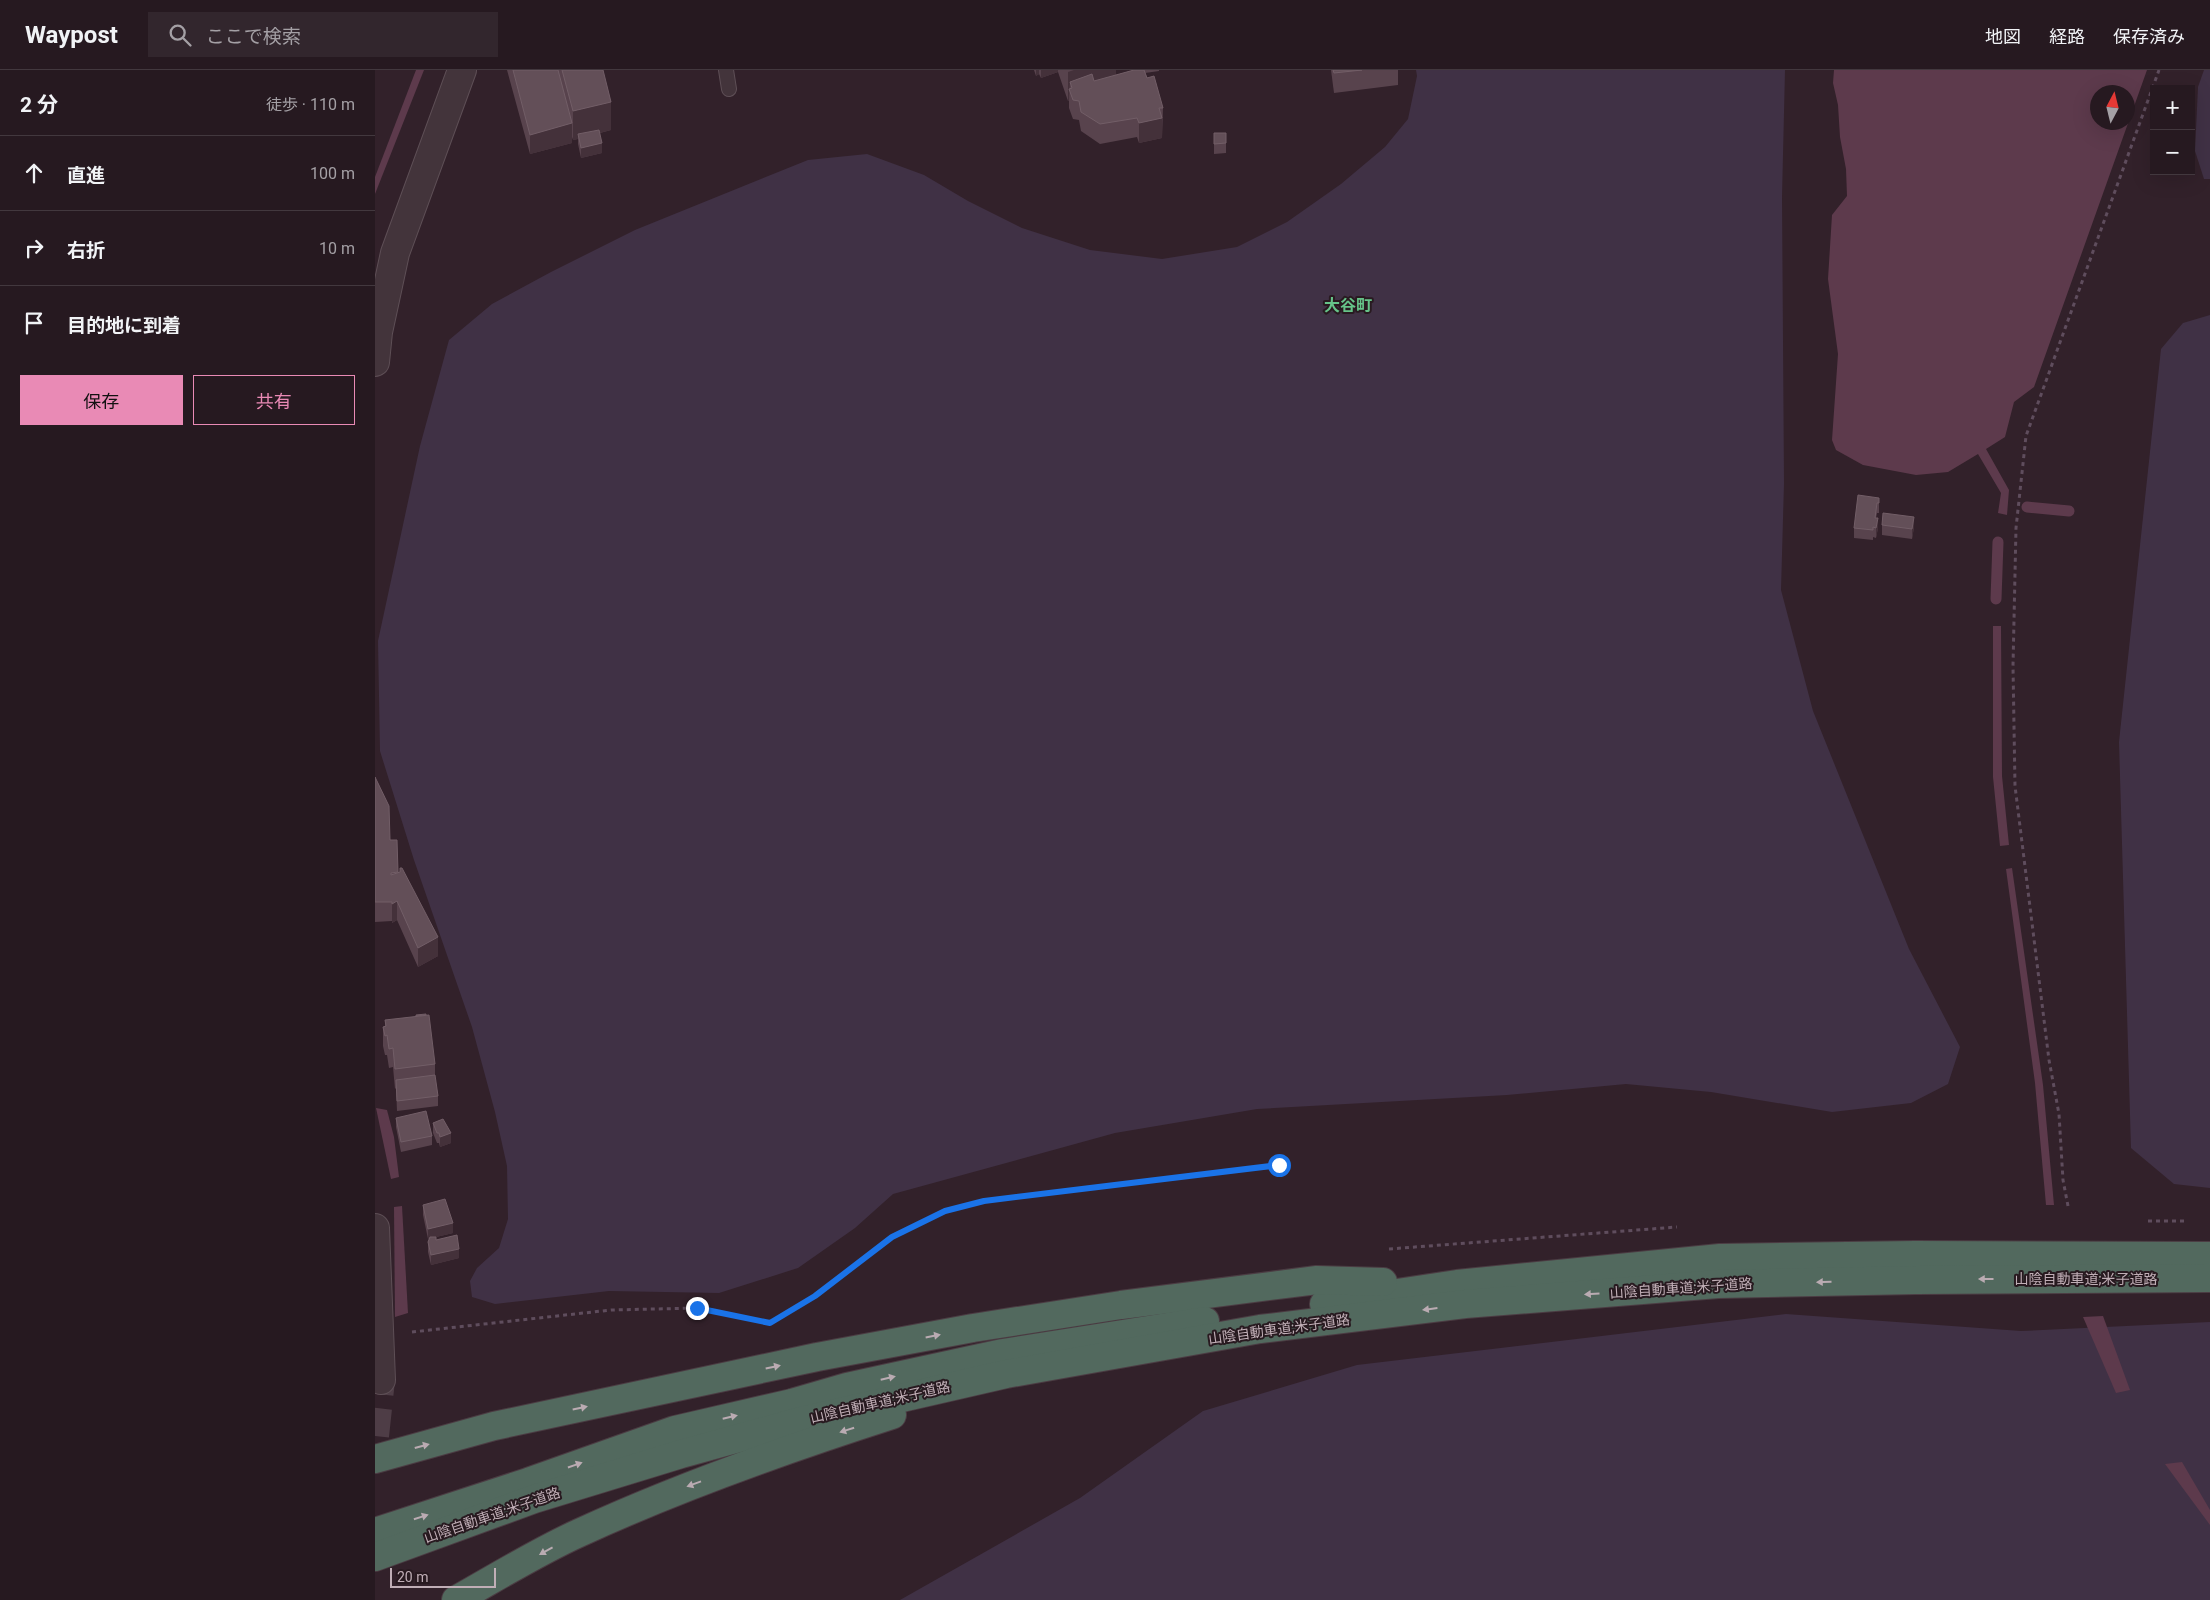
<!DOCTYPE html>
<html lang="ja">
<meta charset="utf-8">
<style>
:root{--surface:#261920;--page:#32262d;--text:#f1f3f6;--muted:#a4a0a5;--line:#42383e;--accent:#e98ab5}
body{margin:0;font-family:Roboto,"Noto Sans JP",sans-serif;background:var(--page);color:var(--text)}
.controls{position:absolute;right:15px;top:15px;display:grid;overflow:hidden;border-radius:0px;box-shadow:0 5px 20px #0002}
.controls button{width:45px;height:45px;display:grid;place-items:center;padding:0;border:0;border-bottom:1px solid var(--line);background:var(--surface);color:var(--text);font:25px sans-serif}
.compass{position:absolute;left:1715px;top:15px;width:45px;height:45px;border-radius:50%;background:var(--surface);box-shadow:0 5px 20px #0002;rotate:7deg}
.scale{position:absolute;left:15px;bottom:12px;width:106px;box-sizing:border-box;padding-left:5px;border:2px solid #c0aeb6;border-top:0;font-size:14px;line-height:18px;white-space:nowrap;color:#c0aeb6;-webkit-text-stroke:4px #281a20;paint-order:stroke}
.stop{position:absolute;width:15px;height:15px;margin:-11px;border:4px solid #1a73e8;border-radius:50%;background:#fff}
.stop.end{background:#1a73e8;border-color:#fff;box-shadow:0 1px 5px #0008}
.list{margin:0;padding:0;list-style:none}
h2{display:flex;justify-content:space-between;align-items:center;height:65px;margin:0;padding:0 20px;font-size:21px}
h2 small{font-size:16px;font-weight:400;color:var(--muted)}
.list li{display:grid;grid-template-columns:32px 1fr auto;gap:15px;align-items:center;box-sizing:border-box;height:75px;padding:0 20px;border-top:1px solid var(--line)}
.list b{display:block;font-size:19px;white-space:nowrap}
.list em{font-size:16px;font-style:normal;color:var(--muted)}
.actions{display:flex;gap:10px;padding:15px 20px}
.actions a{flex:1;padding:11px 0;border:1px solid var(--accent);border-radius:0px;text-align:center;font-size:18px;color:var(--accent)}
.actions .main{background:var(--accent);color:#111}
.icon{flex:none;width:28px;height:28px;fill:none;stroke:currentColor;stroke-width:2;stroke-linecap:round;stroke-linejoin:round}
.map{position:relative;flex:none;width:1835px;height:1530px;overflow:hidden}
header{display:flex;align-items:center;gap:30px;box-sizing:border-box;height:70px;padding:0 25px;background:var(--surface);border-bottom:1px solid var(--line)}
header strong{font-size:24px}
nav{display:flex;gap:28px;margin-inline-start:auto;font-size:18px}
.search{width:350px;height:45px;background:var(--page);display:flex;align-items:center;gap:12px;box-sizing:border-box;padding:0 18px;border-radius:0px;color:var(--muted);font-size:19px}
main{display:flex}
aside{flex:1;background:var(--surface)}
.map>svg:first-child{display:block}
.green{fill:#403145}
.water{fill:#5d3a4c;fill-rule:evenodd}
.lines{fill:none;stroke-linecap:round;stroke-linejoin:round}
.stream{stroke:#5d3a4c;stroke-width:11}
.minor-tunnel{stroke:#4e3d46;stroke-width:28;stroke-dasharray:28 14;stroke-linecap:butt}
.service-casing{stroke:#5e4f56;stroke-width:16}
.minor-casing{stroke:#5e4f56;stroke-width:30}
.motorway-casing{stroke:#4b3c43;stroke-width:30}
.path{stroke:#5f4d5d;stroke-width:3;stroke-dasharray:4 4;stroke-linecap:butt}
.service{stroke:#43343b;stroke-width:14}
.minor{stroke:#43343b;stroke-width:28}
.motorway{stroke:#52695e;stroke-width:28}
.wall{fill:#58434d}
.shaded-wall{fill:#44313a}
.building{fill:#634f58;stroke:#725e67}
.oneway{fill:#baabb2}
.route{stroke:#1a73e8;stroke-width:6}
.labels{text-anchor:middle;dominant-baseline:central;stroke-width:4;stroke-linejoin:round;paint-order:stroke}
.street-label{font-size:14px;fill:#c0aeb6;stroke:#281a20}
.quarter-label{font-size:16px;font-weight:bold;fill:#66c489;stroke:#281a20}
</style>
<header>
<strong>Waypost</strong>
<div class="search"><svg class="icon" aria-label="search" viewBox="0 0 24 24"><circle cx="10" cy="10" r="6"/><path d="M15 15l6 6"/></svg>ここで検索</div>
<nav><a>地図</a><a>経路</a><a>保存済み</a></nav>
</header>
<main>
<aside>
<h2>2 分<small>徒歩 · 110 m</small></h2>
<ul class="list">
<li><svg class="icon" aria-label="ahead" viewBox="0 0 24 24"><path d="M12 20V5M6 11l6-6 6 6"/></svg><div><b>直進</b></div><em>100 m</em></li>
<li><svg class="icon" aria-label="right" viewBox="0 0 24 24"><path d="M7 20v-9h11M14 6l5 5-5 5"/></svg><div><b>右折</b></div><em>10 m</em></li>
<li><svg class="icon" aria-label="arrive" viewBox="0 0 24 24"><path d="M6 21V4h12l-3 4 3 4H6"/></svg><div><b>目的地に到着</b></div></li>
</ul>
<div class="actions"><a class="main">保存</a><a>共有</a></div>
</aside>
<div class="map">
<svg width="1835" height="1530" viewBox="0 0 1835 1530">
<rect width="100%" height="100%" fill="#32212a"/>
<g class="green">
<path d="M1041,0H1410L1407,127L1409,413L1406,520L1438,641L1534,879L1585,977L1573,1014L1536,1033L1457,1042L1336,1022L1251,1014L1132,1025L882,1039L740,1063L518,1124L480,1158L423,1198L344,1223L234,1221L120,1234L97,1227L95,1211L102,1198L124,1178L133,1149L132,1096L120,1042L97,957L39,790L5,681L3,571L45,376L74,270L117,234L176,202L260,160L433,90L492,84L549,105L593,131L647,158L715,180L787,189L862,177L912,152L966,114L1010,77L1033,49L1042,6Z"/>
<path d="M1829,0H1835V109H1829L1820,81L1823,17Z"/>
<path d="M1835,245V1118L1799,1114L1756,1078L1744,672L1786,279L1808,253Z"/>
<path d="M1411,1244L1646,1261L1835,1252V1530H525L705,1428L828,1341L982,1295Z"/>
</g>
<g class="water">
<path d="M41,0H49L0,124V107Z"/>
<path d="M1459,0H1772L1659,317L1639,332L1630,367L1611,379L1634,420L1632,445L1623,443L1626,423L1603,384L1573,402L1541,405L1488,395L1461,380L1457,370L1463,284L1453,209L1457,145L1472,126L1471,99L1465,67L1463,35L1458,13ZM1722,22H1752V52H1722Z"/>
<path d="M1618,556H1626L1627,706L1634,775L1625,776L1618,707Z"/>
<path d="M1637,798L1668,1015L1679,1135H1671L1660,1013L1631,799Z"/>
<path d="M1,1038L12,1040L19,1067L24,1107L16,1109Z"/>
<path d="M27,1136L33,1243L20,1247L19,1137Z"/>
<path d="M1728,1246L1755,1320L1741,1323L1708,1247Z"/>
<path d="M1807,1392L1835,1440V1455L1790,1394Z"/>
</g>
<g class="lines">
<g class="stream">
<path d="M1652,437L1694,441"/>
<path d="M1621,529L1623,472"/>
</g>
<path class="minor-tunnel" d="M0,1366L6,1310"/>
<defs>
<path id="service" d="M351,0L354,19"/>
<g id="minor">
<path d="M0,292L3,262L20,183L87,0"/>
<path d="M0,1158L6,1310"/>
</g>
<g id="motorway">
<path d="M949,1234L1082,1214L1345,1188L1540,1185L1835,1186"/>
<path d="M0,1389L119,1356L442,1287L598,1258L746,1235L942,1210L1008,1212"/>
<path d="M0,1462L153,1412L300,1360L417,1333L472,1317L628,1283L830,1251"/>
<path d="M0,1487L159,1429L306,1384L422,1352L631,1304L885,1259L1090,1234L1343,1214L1541,1210L1835,1208"/>
<path d="M81,1530C122,1507 162,1482 204,1463C306,1416 411,1379 517,1345"/>
</g>
</defs>
<use href="#service" class="service-casing"/>
<use href="#minor" class="minor-casing"/>
<use href="#motorway" class="motorway-casing"/>
<g class="path">
<path d="M1693,1136L1688,1110L1684,1044L1674,990L1640,716L1638,596L1641,458L1651,366L1784,0"/>
<path d="M1773,1151H1809"/>
<path d="M1014,1179L1302,1157"/>
<path d="M37,1262L236,1240L323,1238L395,1253L441,1226L517,1167L569,1141L609,1131L904,1095"/>
</g>
<use href="#service" class="service"/>
<use href="#minor" class="minor"/>
<use href="#motorway" class="motorway"/>
</g>
<g class="wall">
<path d="M132,0H228L236,60L225,63L227,83L206,88L203,74V69L198,70L197,67V73L155,84Z"/>
<path d="M659,0H741V5L759,0H784V1L770,3L788,38L787,68L764,73L762,67L725,74L706,61L704,50L698,49L694,38V30L693,31L683,2L666,8L664,4L661,6Z"/>
<path d="M956,0H1023V15L959,23Z"/>
<path d="M839,63H851V83L839,84Z"/>
<path d="M1504,428V443H1502L1501,448L1503,458L1501,468L1498,467V470L1479,468V458Z"/>
<path d="M1507,455L1539,457L1537,469L1507,465Z"/>
<path d="M0,707L23,803L63,886L43,897L22,850L17,853V851L0,852Z"/>
<path d="M10,950L60,994V1007L63,1026V1036L22,1041L21,1018L20,1019L18,997L14,998L12,985H10L8,976V957L10,956Z"/>
<path d="M21,1048L57,1066V1075L26,1082L21,1057Z"/>
<path d="M58,1053L76,1073L65,1077L64,1073H62L58,1063Z"/>
<path d="M48,1135L78,1163L61,1167V1170L84,1188L56,1195L53,1182V1172L54,1169H53L48,1145Z"/>
</g>
<g class="shaded-wall">
<path d="M661,0H664V4L661,6Z"/>
<path d="M666,0H683V2L666,8Z"/>
<path d="M699,0H741V7L697,18L695,12L694,30L693,31V2Z"/>
<path d="M236,32V60L204,68L203,64V69L198,70V41Z"/>
<path d="M787,48V68L764,73V53Z"/>
<path d="M197,53V73L155,84V65Z"/>
<path d="M227,73V83L206,88V78Z"/>
<path d="M1539,447V457L1537,469V459Z"/>
<path d="M1503,448V458L1501,468V458Z"/>
<path d="M22,831V850L17,853V834Z"/>
<path d="M63,867V886L43,897V878Z"/>
<path d="M76,1063V1073L65,1077V1067Z"/>
<path d="M78,1153V1163L53,1169V1159Z"/>
<path d="M84,1179V1188L56,1195V1185Z"/>
</g>
<g class="building">
<path d="M138,0H183L197,53L155,65Z"/>
<path d="M187,0H228L236,32L198,41Z"/>
<path d="M759,0H769L772,8L779,6L788,38H784L787,48L764,53L762,48L725,54L706,42L704,31L698,30L694,19L697,18L695,12L717,4L719,11Z"/>
<path d="M958,0H987L959,3Z"/>
<path d="M224,60L227,73L206,78L203,64Z"/>
<path d="M839,63H851V73L839,74Z"/>
<path d="M1483,425L1504,428V433H1502L1500,448H1503L1501,458L1498,457V460L1479,458Z"/>
<path d="M1508,443L1539,447L1537,459L1507,455Z"/>
<path d="M0,707L14,736L15,770H22L23,802L16,803V805L25,802V798H27L63,867L43,878L22,831L17,834V832H0Z"/>
<path d="M51,944V945L41,946V945Z"/>
<path d="M54,945L60,994L20,999L18,978L14,979L12,965L10,966L8,957L11,956L10,950Z"/>
<path d="M60,1005L63,1026L22,1031L21,1010Z"/>
<path d="M51,1041L57,1066L26,1072L21,1048Z"/>
<path d="M68,1049L76,1063L65,1067L64,1063H62L58,1053Z"/>
<path d="M70,1129L78,1153L53,1159L48,1135Z"/>
<path d="M82,1165L84,1179L56,1185L53,1172L55,1167H61V1170Z"/>
</g>
<defs><path id="oneway-solid" d="M-6-.8H1V-3.2L6.5 0L1 3.2V.8H-6Z" transform="scale(1.25)"/></defs>
<g class="oneway">
<use href="#oneway-solid" transform="translate(1611 1209) rotate(180)"/>
<use href="#oneway-solid" transform="translate(1449 1212) rotate(179)"/>
<use href="#oneway-solid" transform="translate(1217 1224) rotate(176)"/>
<use href="#oneway-solid" transform="translate(1055 1239) rotate(173)"/>
<use href="#oneway-solid" transform="translate(558 1266) rotate(-11)"/>
<use href="#oneway-solid" transform="translate(398 1297) rotate(-12)"/>
<use href="#oneway-solid" transform="translate(513 1308) rotate(-13)"/>
<use href="#oneway-solid" transform="translate(205 1338) rotate(-12)"/>
<use href="#oneway-solid" transform="translate(355 1347) rotate(-13)"/>
<use href="#oneway-solid" transform="translate(472 1360) rotate(162)"/>
<use href="#oneway-solid" transform="translate(47 1376) rotate(-15)"/>
<use href="#oneway-solid" transform="translate(200 1395) rotate(-19)"/>
<use href="#oneway-solid" transform="translate(319 1414) rotate(160)"/>
<use href="#oneway-solid" transform="translate(46 1447) rotate(-18)"/>
<use href="#oneway-solid" transform="translate(171 1481) rotate(151)"/>
</g>
<g class="lines">
<path class="route" d="M322,1238L395,1253L440,1226L517,1167L570,1141L609,1131L904,1095"/>
</g>
<g class="labels">
<g class="street-label">
<text x="1711" y="1209">山陰自動車道;米子道路</text>
<text transform="translate(1306 1218) rotate(-4)">山陰自動車道;米子道路</text>
<text transform="translate(904 1259) rotate(-8)">山陰自動車道;米子道路</text>
<text transform="translate(505 1332) rotate(-13)">山陰自動車道;米子道路</text>
<text transform="translate(117 1445) rotate(-19)">山陰自動車道;米子道路</text>
</g>
<g class="quarter-label">
<text x="973" y="235">大谷町</text>
</g>
</g>
</svg>
<div class="controls">
<button>+</button>
<button>−</button>
</div>
<svg class="compass" viewBox="-18 -18 36 36"><path d="M0-13l5 13h-10z" fill="#e53935"/><path d="M0 13l5-13h-10z" fill="#a4a0a5"/></svg>
<div class="scale">20 m</div>
<div class="stop" style="left:904px;top:1095px"></div>
<div class="stop end" style="left:322px;top:1238px"></div>
</div>
</main>
